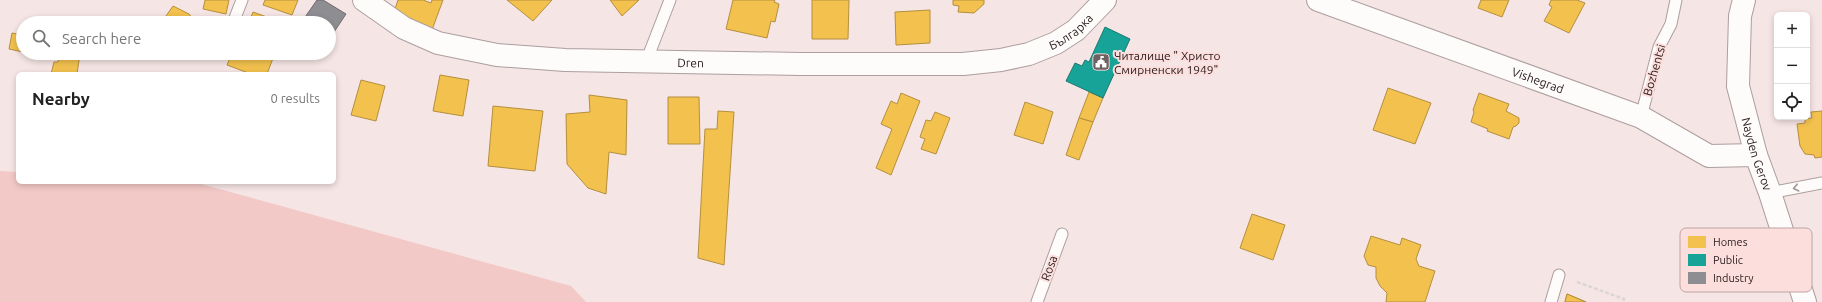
<!DOCTYPE html>
<meta charset="utf-8">
<style>
:root{--surface:#fff;--page:#f6f6f6;--text:#222;--muted:#767676;--line:#e0e0e0}
body{margin:0;font-family:Ubuntu,sans-serif;background:var(--page);color:var(--text)}
.controls{position:absolute;right:12px;top:12px;display:grid;overflow:hidden;border-radius:6px;box-shadow:0 2px 6px #0003}
.controls button{width:36px;height:36px;display:grid;place-items:center;padding:0;border:0;border-bottom:1px solid var(--line);background:var(--surface);color:var(--text);font:20px sans-serif}
.list{margin:0;padding:0;list-style:none}
h2{display:flex;justify-content:space-between;align-items:center;height:52px;margin:0;padding:0 16px;font-size:17px}
h2 small{font-size:13px;font-weight:400;color:var(--muted)}
.icon{flex:none;width:22px;height:22px;fill:none;stroke:currentColor;stroke-width:2;stroke-linecap:round;stroke-linejoin:round}
.map{position:relative;flex:none;width:1822px;height:302px;overflow:hidden}
.search{position:absolute;background:var(--surface);box-shadow:0 2px 6px #0003;left:16px;top:16px;width:320px;height:44px;display:flex;align-items:center;gap:10px;box-sizing:border-box;padding:0 14px;border-radius:22px;color:var(--muted);font-size:15px}
.panel{position:absolute;background:var(--surface);box-shadow:0 2px 6px #0003;left:16px;top:72px;width:320px;height:112px;border-radius:6px}
.map>svg:first-child{display:block}
.green{fill:#f3c9c7}
.homes{fill:#f2c14e;stroke:#b58f3e}
.public{fill:#17a398;stroke:#1c7a72}
.industry{fill:#8d8d92;stroke:#6e6a6e}
.lines{fill:none;stroke-linecap:round;stroke-linejoin:round}
.lane-casing{stroke:#ac9f9e;stroke-width:13}
.street-casing{stroke:#ac9f9e;stroke-width:24}
.secondary-casing{stroke:#ac9f9e;stroke-width:24}
.path{stroke:#dbd6d5;stroke-width:2.5;stroke-dasharray:4 2;stroke-linecap:butt}
.lane{stroke:#fefbfb;stroke-width:11}
.street{stroke:#fefbfb;stroke-width:22}
.secondary{stroke:#fefbfb;stroke-width:22}
.oneway{stroke:#9d9696}
.labels{text-anchor:middle;dominant-baseline:central;stroke-width:4;stroke-linejoin:round;paint-order:stroke}
.street-label{font-size:12px;fill:#271a1a;stroke:#fcdfdd}
.poi-label{font-size:12px;fill:#271a1a;stroke:#fcdfdd;text-anchor:start}
.key{fill:#fcdfdd;stroke:#bca4a2;stroke-width:1}
.key-label{font-size:11px;fill:#271a1a}
</style>
<div class="map">
<svg width="1822" height="302" viewBox="0 0 1822 302">
<rect width="100%" height="100%" fill="#f5e5e4"/>
<path class="green" d="M0,171L18,172V182H194L571,286L586,302H0Z"/>
<g class="homes">
<path d="M205,0H229L226,14L203,9Z"/>
<path d="M265,0H298L292,15L263,5Z"/>
<path d="M398,0H423L431,3L432,0H443L432,30L393,15Z"/>
<path d="M507,0H552L533,21Z"/>
<path d="M610,0H639L622,16Z"/>
<path d="M733,0H775L774,2L779,4L775,22L771,21L767,38L726,29Z"/>
<path d="M812,0H849L848,39H812Z"/>
<path d="M953,0H984V4L974,13L958,12L959,6L953,5Z"/>
<path d="M1481,0H1509L1502,17L1478,8Z"/>
<path d="M1551,0H1577L1585,3L1569,33L1544,21L1552,7L1549,5Z"/>
<path d="M173,6L189,14L197,23H161Z"/>
<path d="M930,10V43L896,45L895,12Z"/>
<path d="M253,12L283,23H243L244,20L249,22Z"/>
<path d="M12,33L23,35V52L9,49Z"/>
<path d="M60,53L80,54L77,74H51L54,62H58Z"/>
<path d="M189,53H203L198,60Z"/>
<path d="M232,53H275L267,74H251L227,65Z"/>
<path d="M440,75L469,80L463,116L433,111Z"/>
<path d="M361,80L385,86L376,121L351,115Z"/>
<path d="M1388,88L1431,103L1415,144L1373,130Z"/>
<path d="M1089,92L1103,98L1093,122L1079,118Z"/>
<path d="M901,93L920,101L891,175L876,168L892,129L881,124L891,101L897,104Z"/>
<path d="M1479,93L1509,104L1506,111L1519,118V123L1516,126L1513,127L1509,139L1487,131L1488,129L1471,122L1474,112L1473,110Z"/>
<path d="M589,95L627,100L626,155L609,152L606,194L588,188L567,164L566,114L590,112Z"/>
<path d="M668,97H699L700,144H668Z"/>
<path d="M1025,102L1053,112L1043,144L1014,135Z"/>
<path d="M493,106L543,111L535,171L488,166Z"/>
<path d="M718,111L734,112L724,265L698,258L705,129H717Z"/>
<path d="M1822,111V157L1815,158L1814,155L1805,154L1800,146L1797,124L1805,123V119L1812,118L1811,112Z"/>
<path d="M935,112L950,118L936,154L921,149L925,139L920,137L926,120L931,121Z"/>
<path d="M1079,118L1093,122L1079,160L1066,155Z"/>
<path d="M1252,214L1285,225L1273,260L1240,248Z"/>
<path d="M1371,236L1400,245L1402,238L1421,245L1416,259L1419,266L1435,271L1425,302H1386L1387,293L1380,286L1376,278V267L1368,265L1364,256Z"/>
<path d="M1567,294L1586,302H1565Z"/>
<path d="M1567,294L1586,302H1565Z"/>
</g>
<path class="public" d="M1105,27L1130,39L1103,98L1066,81L1075,63L1082,66L1085,60L1089,62Z"/>
<path class="industry" d="M317,0H323L346,14L330,38L329,23H308L303,20Z"/>
<g class="lines">
<defs>
<g id="lane">
<path d="M233,23L242,0"/>
<path d="M646,62L670,0"/>
<path d="M1641,117L1659,47L1671,24L1676,0"/>
<path d="M1770,193L1822,183"/>
<path d="M1037,302L1062,234"/>
<path d="M1551,302L1559,275"/>
</g>
<g id="street">
<path id="s1" d="M364,0L404,28L438,43L497,55L565,60L800,64H963L1001,60L1029,54L1056,43L1076,30L1105,0"/>
<path id="s2" d="M1318,0L1641,117L1709,156L1756,155"/>
</g>
<g id="secondary">
<path id="s3" d="M1744,0L1740,16L1738,86L1756,155L1770,193L1805,302"/>
</g>
</defs>
<use href="#lane" class="lane-casing"/>
<use href="#street" class="street-casing"/>
<use href="#secondary" class="secondary-casing"/>
<path class="path" d="M1577,282L1624,299L1623,302"/>
<use href="#lane" class="lane"/>
<use href="#street" class="street"/>
<use href="#secondary" class="secondary"/>
</g>
<defs><path id="oneway-chevron" d="M-2-3.5L2.5 0L-2 3.5" fill="none" stroke-width="1.6" stroke-linecap="round" stroke-linejoin="round"/></defs>
<use class="oneway" href="#oneway-chevron" transform="translate(1796 188) rotate(167)"/>
<defs>
<symbol id="civic-square" viewBox="-11 -11 22 22"><rect x="-9" y="-9" width="18" height="18" rx="4" fill="#6f6161" stroke="#fcdfdd"/><path d="M-.6-6.5H3V-4.5H.6V-3L4-1V1h2V6H-6V1h2V-1L-.6-3ZM-1.2 2.5V6h2.4V2.5Z" fill="#fff"/></symbol>
</defs>
<g fill-rule="evenodd">
<use href="#civic-square" x="1091" y="52" width="20" height="20"/>
</g>
<g class="labels">
<g class="street-label">
<text stroke="none"><textPath href="#s1" startOffset="727">Българка</textPath></text>
<text stroke="none"><textPath href="#s1" startOffset="340">Dren</textPath></text>
<text transform="translate(1654 70) rotate(-74)">Bozhentsi</text>
<text stroke="none"><textPath href="#s2" startOffset="234">Vishegrad</textPath></text>
<text stroke="none"><textPath href="#s3" startOffset="157">Nayden Gerov</textPath></text>
<text transform="translate(1049 268) rotate(-70)">Rosa</text>
</g>
<g class="poi-label">
<text x="1114" y="55">Читалище " Христо<tspan x="1114" dy="14">Смирненски 1949"</tspan></text>
</g>
</g>
<rect x="1680" y="228" width="132" height="64" rx="6" class="key"/>
<rect x="1688" y="236" width="18" height="12" fill="#f2c14e"/>
<rect x="1688" y="254" width="18" height="12" fill="#17a398"/>
<rect x="1688" y="272" width="18" height="12" fill="#8d8d92"/>
<g class="key-label">
<text x="1713" y="246">Homes</text>
<text x="1713" y="264">Public</text>
<text x="1713" y="282">Industry</text>
</g>
</svg>
<div class="controls">
<button>+</button>
<button>−</button>
<button><svg class="icon" aria-label="locate" viewBox="0 0 24 24"><circle cx="12" cy="12" r="6"/><path d="M12 2v4M12 18v4M2 12h4M18 12h4"/></svg></button>
</div>
<div class="search"><svg class="icon" aria-label="search" viewBox="0 0 24 24"><circle cx="10" cy="10" r="6"/><path d="M15 15l6 6"/></svg>Search here</div>
<section class="panel">
<h2>Nearby<small>0 results</small></h2>
<ul class="list">
</ul>
</section>
</div>
